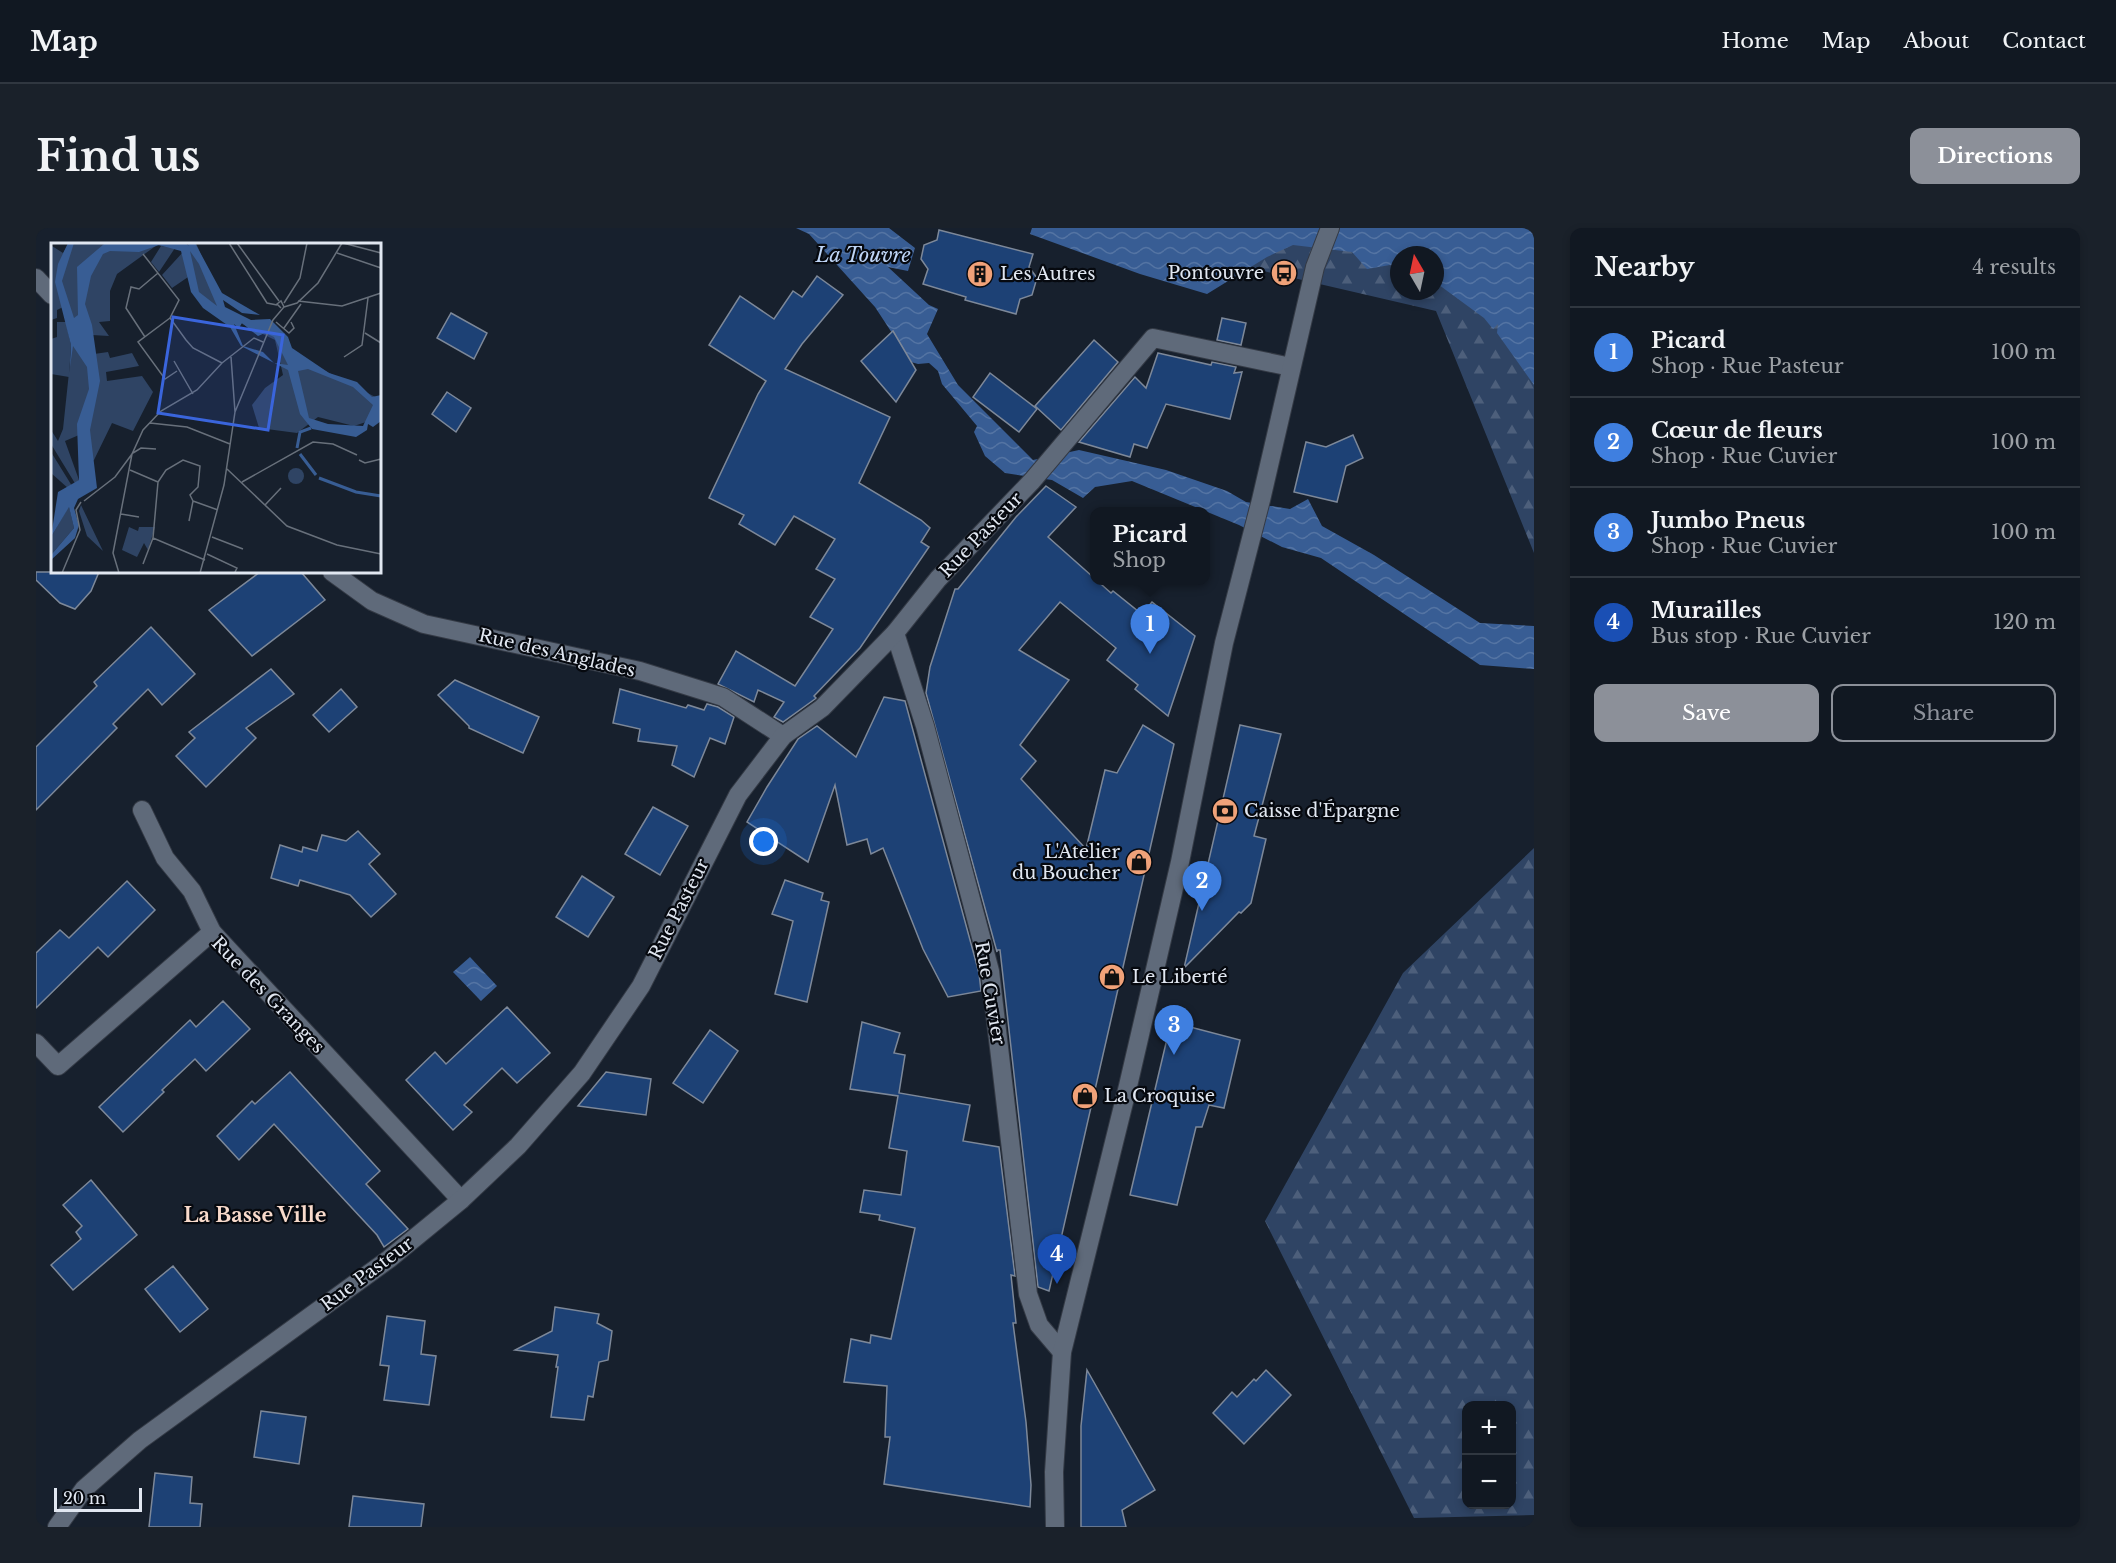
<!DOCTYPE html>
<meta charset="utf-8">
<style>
:root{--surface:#111822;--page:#1a212a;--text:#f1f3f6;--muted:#9ca0a5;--line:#303740;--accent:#8c9099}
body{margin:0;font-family:"Libre Baskerville",serif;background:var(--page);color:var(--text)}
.controls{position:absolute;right:18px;bottom:18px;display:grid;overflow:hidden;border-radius:12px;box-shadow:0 3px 9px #0003}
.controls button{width:54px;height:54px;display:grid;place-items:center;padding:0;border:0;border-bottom:2px solid var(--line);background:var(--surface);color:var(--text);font:30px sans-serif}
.compass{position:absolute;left:1354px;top:18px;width:54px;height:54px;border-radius:50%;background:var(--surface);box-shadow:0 3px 9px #0003;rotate:351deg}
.scale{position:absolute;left:18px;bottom:15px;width:88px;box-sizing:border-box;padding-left:6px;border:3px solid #e1e7f1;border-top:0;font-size:16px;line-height:21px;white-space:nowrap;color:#e1e7f1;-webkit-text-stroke:4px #06090f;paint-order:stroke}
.you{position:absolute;left:728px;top:614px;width:21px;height:21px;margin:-15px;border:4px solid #fff;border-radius:50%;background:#1a73e8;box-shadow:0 0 0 9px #1a73e833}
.badge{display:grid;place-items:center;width:39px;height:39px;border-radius:50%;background:var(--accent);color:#fff;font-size:20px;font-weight:700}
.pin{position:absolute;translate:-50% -50px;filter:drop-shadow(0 2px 3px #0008)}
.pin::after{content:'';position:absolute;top:32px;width:21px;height:18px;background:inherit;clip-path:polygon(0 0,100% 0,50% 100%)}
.popup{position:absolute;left:1054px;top:279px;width:120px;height:78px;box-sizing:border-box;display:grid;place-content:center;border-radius:12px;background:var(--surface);filter:drop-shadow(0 2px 4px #0005);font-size:20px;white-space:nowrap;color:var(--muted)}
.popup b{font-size:22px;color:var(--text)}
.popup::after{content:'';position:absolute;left:50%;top:100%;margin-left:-12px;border:12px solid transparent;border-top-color:var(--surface)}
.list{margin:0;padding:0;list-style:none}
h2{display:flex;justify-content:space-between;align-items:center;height:78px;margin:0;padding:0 24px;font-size:26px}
h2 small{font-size:20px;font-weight:400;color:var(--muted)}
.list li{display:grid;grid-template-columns:39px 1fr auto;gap:18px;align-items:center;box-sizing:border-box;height:90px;padding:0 24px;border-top:2px solid var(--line)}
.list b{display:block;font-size:22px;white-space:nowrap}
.list p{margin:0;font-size:20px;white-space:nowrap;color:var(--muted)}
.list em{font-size:20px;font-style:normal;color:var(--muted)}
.actions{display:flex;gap:12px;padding:18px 24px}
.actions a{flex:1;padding:14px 0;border:2px solid var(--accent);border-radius:12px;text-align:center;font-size:21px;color:var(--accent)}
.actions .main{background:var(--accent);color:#fff}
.map{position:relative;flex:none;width:1498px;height:1299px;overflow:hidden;border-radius:12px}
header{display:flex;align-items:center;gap:36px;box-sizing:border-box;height:84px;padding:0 30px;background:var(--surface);border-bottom:2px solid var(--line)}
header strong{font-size:28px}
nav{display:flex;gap:33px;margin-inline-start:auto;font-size:21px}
.intro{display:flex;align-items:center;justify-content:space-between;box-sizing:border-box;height:144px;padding:0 36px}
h1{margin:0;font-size:42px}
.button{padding:15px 27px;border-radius:12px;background:var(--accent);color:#fff;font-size:21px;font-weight:700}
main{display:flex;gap:36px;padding:0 36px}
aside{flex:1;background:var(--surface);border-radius:12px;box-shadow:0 3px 9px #0003}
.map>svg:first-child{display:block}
.forest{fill:url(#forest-firs);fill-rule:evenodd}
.water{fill:url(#water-waves)}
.building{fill:#1d4175;stroke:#7d8899;stroke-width:1.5}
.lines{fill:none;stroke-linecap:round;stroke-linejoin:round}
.minor-casing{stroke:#343a45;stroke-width:20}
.tertiary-casing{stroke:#343a45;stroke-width:20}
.secondary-casing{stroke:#343a45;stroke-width:20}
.minor{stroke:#5f6a7a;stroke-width:18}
.tertiary{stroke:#5f6a7a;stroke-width:18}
.secondary{stroke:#5f6a7a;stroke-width:18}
.labels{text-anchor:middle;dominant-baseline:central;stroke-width:4.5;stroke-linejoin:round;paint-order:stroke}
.poi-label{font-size:18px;fill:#e1e7f1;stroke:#06090f;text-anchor:start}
.street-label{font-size:18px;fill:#e1e7f1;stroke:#06090f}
.water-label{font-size:20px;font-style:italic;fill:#bfd5f6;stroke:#06090f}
.neighbourhood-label{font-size:20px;font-weight:bold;fill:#f8dacb;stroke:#06090f}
.inset-river{fill:none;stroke:#385d94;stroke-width:3}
.inset-road{fill:none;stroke:#68707b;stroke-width:1.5}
.view{fill:#3a65dc;fill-opacity:0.15;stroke:#3a65dc;stroke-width:3}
.inset-edge{fill:none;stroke:#e1e7f1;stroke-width:3}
</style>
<header>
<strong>Map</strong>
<nav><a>Home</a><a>Map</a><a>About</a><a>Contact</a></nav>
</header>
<div class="intro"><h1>Find us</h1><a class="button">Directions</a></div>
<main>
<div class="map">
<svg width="1498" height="1299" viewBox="0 0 1498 1299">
<defs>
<pattern id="forest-firs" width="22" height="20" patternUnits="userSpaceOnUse" patternTransform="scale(1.5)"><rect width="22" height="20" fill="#2f4464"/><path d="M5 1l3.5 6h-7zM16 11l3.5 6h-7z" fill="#4d5f7b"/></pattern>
<pattern id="water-waves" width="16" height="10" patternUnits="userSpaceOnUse" patternTransform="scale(1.5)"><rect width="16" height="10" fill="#385d94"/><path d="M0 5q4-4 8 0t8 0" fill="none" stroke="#5474a3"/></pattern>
</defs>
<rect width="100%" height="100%" fill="#17202d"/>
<g class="forest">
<path d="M1042,0H1318L1363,27V63H1399V30L1498,67V325L1400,83Z"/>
<path d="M1498,620V1287L1378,1290L1229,993L1367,745ZM1430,1178H1476V1276H1430Z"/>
</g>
<g class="water">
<path d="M760,0H853L879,20L872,43L852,39L893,77L902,81L891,106L922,157L997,232L1043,222L1130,242L1191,263L1210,274L1254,281L1272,271L1286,298L1338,327L1444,395L1498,398V441L1444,437L1285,330L1246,319L1203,297L1096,253L1059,259L1047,270L1016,252L969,245L949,228L938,204L941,198L906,156L902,143L893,135L882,136L875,134L839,79L773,6Z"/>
<path d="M996,0H1498V157L1461,105L1462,96L1457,101L1448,90L1399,54V27H1363V40L1354,37L1331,41L1316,24L1257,17L1231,29L1171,66L1104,46L994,6Z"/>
<path d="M434,729L461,758L445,773L417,744Z"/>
</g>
<g class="building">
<path d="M903,2L997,26L993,39L1001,50L996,67L984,71L980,86L929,72L930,69L887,56L892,41L885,31L888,17L901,12Z"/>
<path d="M781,48L807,67L766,116L749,141L854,189L823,255L885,292L894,300L885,314L893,319L824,420L778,468L780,470L779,471L747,494L738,489L748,474L722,462L718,474L682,456L700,423L759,458L797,401L774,389L799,351L780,341L799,311L758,288L739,317L703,296L708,287L673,270L722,166L730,153L673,117L704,68L738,91L757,63L766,69Z"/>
<path d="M415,85L451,105L438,131L401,110Z"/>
<path d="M1186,90L1210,95L1205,117L1181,112Z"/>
<path d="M857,103L880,142L860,174L825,133Z"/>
<path d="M1058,112L1082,134L1025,202L999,178Z"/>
<path d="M1122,125L1175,137L1176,134L1200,139L1198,145L1206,144L1194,191L1130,176L1111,220L1098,216L1094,229L1043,214L1099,149L1110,160Z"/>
<path d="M954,145L1001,181L983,204L937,169Z"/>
<path d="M411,164L435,180L420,204L396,186Z"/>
<path d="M1317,207L1327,230L1310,238L1301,274L1258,264L1270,214L1290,219Z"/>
<path d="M1010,258L1040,279L1012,309L1075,365L1077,363L1102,383L1103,381L1107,385L1116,374L1159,408L1132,488L1099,461L1102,457L1071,432L1080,420L1024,374L983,422L1033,452L984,517L1000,533L985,551L1050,621L1069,542L1081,545L1107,497L1138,516L1013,1063L1002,1059L964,722H961V724L890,465L894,439L919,361H922L980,289Z"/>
<path d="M0,344H63L55,363L39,381L24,375L0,352Z"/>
<path d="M224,344H265L289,372L216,428L173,382Z"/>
<path d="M115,399L159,446L126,477L112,461L77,496L81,500L0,582V519L61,458L58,454Z"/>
<path d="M235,441L258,466L210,500L220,510L170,559L140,528L159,510L153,504Z"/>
<path d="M419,452L503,489L487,525L433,500V498L402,467Z"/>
<path d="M305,461L321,479L293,504L277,487Z"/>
<path d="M584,461L650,480L652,477L668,482L671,476L682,479L698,489L689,516L674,510L658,549L636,537L641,518L602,513L604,501L577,495Z"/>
<path d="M848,469L869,473L943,745L945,763L912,769L887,721L847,620L835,626L831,611L811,617L799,557L772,634L711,594L731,559L762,511L781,498L820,529Z"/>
<path d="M1204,497L1245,506L1218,608L1230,611L1215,675L1205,685L1203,684L1148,740Z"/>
<path d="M617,579L652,598L624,647L589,626Z"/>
<path d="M322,603L344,626L333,636L360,666L335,689L314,667L264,652L262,658L235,650L244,617L266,624L267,619L281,623L286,607L310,613Z"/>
<path d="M546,648L578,669L552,709L520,689Z"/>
<path d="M749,652L787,665L785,672L793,674L771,774L739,766L757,693L736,686Z"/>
<path d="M91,653L119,682L72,729L62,719L0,780V725L24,702L33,710Z"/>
<path d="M187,773L214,801L170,843L159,831L126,862L128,864L87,904L63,879L154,792L160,799Z"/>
<path d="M471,779L514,825L481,855L466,840L428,877L436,884L417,902L370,852L399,824L410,836Z"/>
<path d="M826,794L864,805L858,825L869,827L863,865L934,877L927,913L963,919L979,1048L975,1047L980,1095H977L990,1194L995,1257L994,1279L848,1256L854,1209H849L851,1158L808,1154L815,1111L834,1115L835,1107L855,1111L879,1000L843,992L844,987L824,984L828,962L865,967L871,923L853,920L862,868L814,861Z"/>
<path d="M1135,794L1204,812L1188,880L1173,877L1166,899H1160L1141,977L1094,967Z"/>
<path d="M674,802L702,823L667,875L637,855Z"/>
<path d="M254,844L344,943L330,956L372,1001L348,1019L341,1007L238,896L203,932L181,908L216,873L219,876Z"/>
<path d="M570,844L615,851L610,887L542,878Z"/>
<path d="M55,952L101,1007L37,1062L15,1037L45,1011L40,1004L46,998L27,977Z"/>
<path d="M137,1038L172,1081L144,1104L109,1061Z"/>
<path d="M519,1079L563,1086L561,1095L576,1103L572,1132L563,1134L557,1169L552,1168L548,1192L515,1189L522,1139H520L522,1127L479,1122L516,1103Z"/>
<path d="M351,1088L389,1093L385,1126L400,1128L393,1177L348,1172L353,1138L344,1137Z"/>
<path d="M1051,1142L1119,1262L1086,1282L1090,1299H1045V1198Z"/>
<path d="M1230,1142L1255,1167L1208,1216L1177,1185L1196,1164L1201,1169L1218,1151L1220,1153Z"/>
<path d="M225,1183L270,1189L263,1236L218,1229Z"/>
<path d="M119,1245L156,1249L154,1275L166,1276L164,1299H113Z"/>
<path d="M317,1268L388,1276L385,1299H313Z"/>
</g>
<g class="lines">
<defs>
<g id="minor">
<path d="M0,50L16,67"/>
<path d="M296,344L336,373L388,396L604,443L687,469L747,508"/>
<path d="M859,405L889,498L954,743L992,1066L1003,1097L1026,1124"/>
<path d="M106,582L129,630L156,663L176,704L425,972"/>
<path d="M0,815L22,838L176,704"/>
</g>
<path id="tertiary" d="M21,1299L48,1261L104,1212L353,1031L425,972L482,918L546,845L605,758L702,567L747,508L786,480L859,405L902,351L996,253L1117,110L1255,139"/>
<path id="secondary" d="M1019,1299L1018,1244L1026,1124L1092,858L1144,634L1188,415L1225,272L1279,39L1294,0"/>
</defs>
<use href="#minor" class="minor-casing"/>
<use href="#tertiary" class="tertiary-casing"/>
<use href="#secondary" class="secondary-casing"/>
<use href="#minor" class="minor"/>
<use href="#tertiary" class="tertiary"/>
<use href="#secondary" class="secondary"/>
</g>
<defs>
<symbol id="bus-disc" viewBox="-11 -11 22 22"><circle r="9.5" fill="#f0a279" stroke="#06090f"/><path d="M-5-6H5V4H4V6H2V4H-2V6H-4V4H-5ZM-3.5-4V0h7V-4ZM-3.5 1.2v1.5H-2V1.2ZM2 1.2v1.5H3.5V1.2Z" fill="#111"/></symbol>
<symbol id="building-disc" viewBox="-11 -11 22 22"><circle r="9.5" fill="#f0a279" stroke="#06090f"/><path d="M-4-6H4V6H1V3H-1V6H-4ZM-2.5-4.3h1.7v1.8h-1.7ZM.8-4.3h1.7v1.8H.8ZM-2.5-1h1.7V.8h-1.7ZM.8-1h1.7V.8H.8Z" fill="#111"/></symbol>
<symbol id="bank-disc" viewBox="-11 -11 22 22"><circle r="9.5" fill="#f0a279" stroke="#06090f"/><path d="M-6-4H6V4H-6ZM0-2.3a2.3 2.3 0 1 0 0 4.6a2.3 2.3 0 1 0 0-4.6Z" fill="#111"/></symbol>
<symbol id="shop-disc" viewBox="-11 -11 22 22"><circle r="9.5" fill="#f0a279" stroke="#06090f"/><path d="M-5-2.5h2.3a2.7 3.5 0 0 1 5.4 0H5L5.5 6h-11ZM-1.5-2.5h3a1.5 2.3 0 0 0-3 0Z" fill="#111"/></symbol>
</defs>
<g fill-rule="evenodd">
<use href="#bus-disc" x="1233" y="30" width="30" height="30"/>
<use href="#building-disc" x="929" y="31" width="30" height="30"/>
<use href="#bank-disc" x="1174" y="568" width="30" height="30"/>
<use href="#shop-disc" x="1088" y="619" width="30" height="30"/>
<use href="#shop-disc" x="1061" y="734" width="30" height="30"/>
<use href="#shop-disc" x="1034" y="853" width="30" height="30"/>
</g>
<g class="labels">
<g class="poi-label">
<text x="1228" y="45" text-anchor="end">Pontouvre</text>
<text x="964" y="46">Les Autres</text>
<text x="1208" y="583">Caisse d'Épargne</text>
<text x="1084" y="624" text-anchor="end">L'Atelier<tspan x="1084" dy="21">du Boucher</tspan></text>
<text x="1096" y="749">Le Liberté</text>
<text x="1068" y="868">La Croquise</text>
</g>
<g class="street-label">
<text transform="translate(945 307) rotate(-46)">Rue Pasteur</text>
<text transform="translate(521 425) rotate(13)">Rue des Anglades</text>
<text transform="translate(643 681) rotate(-63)">Rue Pasteur</text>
<text transform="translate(954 765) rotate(80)">Rue Cuvier</text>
<text transform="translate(232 767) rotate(46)">Rue des Granges</text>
<text transform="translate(331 1046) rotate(-37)">Rue Pasteur</text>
</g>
<g class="water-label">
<text x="827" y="27">La Touvre</text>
</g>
<g class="neighbourhood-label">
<text x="219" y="987">La Basse Ville</text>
</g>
</g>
<g transform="translate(15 15)">
<rect width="330" height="330" fill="#17202d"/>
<path d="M110,3L124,5L108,29L100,19ZM6,79H15L20,102L18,134L0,131V96L6,94ZM18,263L23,285L0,312V294Z" fill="#2f4464"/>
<path d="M18,0H145L173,65L234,98L246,113L330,157V174L303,183L267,174L246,190L208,185L201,162L214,145L232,132L224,97L151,61L133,8L106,2L66,31L59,48V78L48,79L58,93L41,92L43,111L57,109L59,115L81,110L88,123L55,129L56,138L91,133L102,149L82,188L61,180L43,217L32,222L28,192L14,198L28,237L25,242L0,201V187L7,198L12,186L21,101L12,64L6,67V75L0,77L1,3L12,10ZM0,209L21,243L18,246L0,230ZM30,262L52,308L36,293L28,268Z" fill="#2f4464"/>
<path d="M133,8L140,32L121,45L111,32ZM78,284L87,288L88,284H104L97,307L93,300L86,314L71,307Z" fill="#2f4464"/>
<path d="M237 233a8 8 0 1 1 16 0a8 8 0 1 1-16 0Z" fill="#2f4464"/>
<path d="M17,0H23L11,38L23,75L27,72L26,24L53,1L134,0L138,3L136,0H144L171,50L209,72L191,70L172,57L174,64L200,77L219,76L237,94L241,105L278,130L306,139L321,154L330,152V178L322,184L317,181L316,187L305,194L261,186L249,171L237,127L190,103L179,84L152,65L140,49L130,8L108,2L88,9L59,8L52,11L40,33L34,61L41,82L49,138L39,187L46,245L27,256L23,265L28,282L24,295L0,317V312L23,285L18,264L0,294L7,249L28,237L26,181L38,146L36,124L22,103L19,124L20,102L4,39L7,21ZM139,8L148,21L166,63L148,49ZM191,80L207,93L214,90L223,94L237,122L223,120L212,109L192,103L183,81L188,85ZM257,126L302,144L322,162L312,183L277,181L258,175L247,128Z" fill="#385d94" fill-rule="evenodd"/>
<path class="inset-river" d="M246,205L249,189L260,185M249,211L265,232M268,235L305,249L330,253"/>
<path class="inset-road" d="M178,0L216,60L226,62M186,0L228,58M292,0L330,10M286,10L330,25M92,11L128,57L119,75L135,97L142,105L171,120M247,58L291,63L330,50M233,60L249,35L256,0M233,64L246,60L267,40L291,0M119,75L87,99L114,136L126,128M225,79L238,90L243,85L240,79M233,85L250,61M314,90L330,100M94,94L75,65L80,44L88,46L107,30M180,114L184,169M293,114L311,102L317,55M123,118L142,151M99,180L136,184L179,201M82,210L90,205L105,206M308,217L314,220L330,216M176,226L236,283L286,302L330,311M79,227L107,239M107,239L115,227L132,217L149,223L147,244L139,252L142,258L138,278M107,239L102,295L154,317M191,239L262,199L282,201L306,212M33,258L64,234L81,211L92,187L110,168L146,147L171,120L203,95L212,99M142,258L167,267M214,262L230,245M70,271L88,274M161,294L192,306M156,311L186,325L184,329M92,321L102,295M11,330L29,287L25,267L30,259M68,330L62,310L81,211M149,330L173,242L184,169L222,77L233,64L230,58L226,61L230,65"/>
<path class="view" d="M122,74L232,92L217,187L107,170Z"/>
<rect width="330" height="330" class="inset-edge"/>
</g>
</svg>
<div class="controls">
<button>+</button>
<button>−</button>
</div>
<svg class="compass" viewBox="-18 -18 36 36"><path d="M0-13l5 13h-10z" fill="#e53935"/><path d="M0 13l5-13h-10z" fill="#9ca0a5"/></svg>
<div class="scale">20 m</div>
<div class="you"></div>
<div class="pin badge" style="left:1114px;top:426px;background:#3f7fe0">1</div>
<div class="popup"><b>Picard</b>Shop</div>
<div class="pin badge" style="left:1166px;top:683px;background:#3f7fe0">2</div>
<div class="pin badge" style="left:1138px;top:827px;background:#3f7fe0">3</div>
<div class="pin badge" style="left:1021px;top:1056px;background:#1a4fb4">4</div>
</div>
<aside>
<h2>Nearby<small>4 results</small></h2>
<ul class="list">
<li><span class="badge" style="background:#3f7fe0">1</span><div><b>Picard</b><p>Shop · Rue Pasteur</p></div><em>100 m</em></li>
<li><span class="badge" style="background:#3f7fe0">2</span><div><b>Cœur de fleurs</b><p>Shop · Rue Cuvier</p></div><em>100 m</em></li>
<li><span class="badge" style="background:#3f7fe0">3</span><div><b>Jumbo Pneus</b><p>Shop · Rue Cuvier</p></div><em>100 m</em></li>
<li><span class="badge" style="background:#1a4fb4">4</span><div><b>Murailles</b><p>Bus stop · Rue Cuvier</p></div><em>120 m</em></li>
</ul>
<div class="actions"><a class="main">Save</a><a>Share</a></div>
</aside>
</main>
